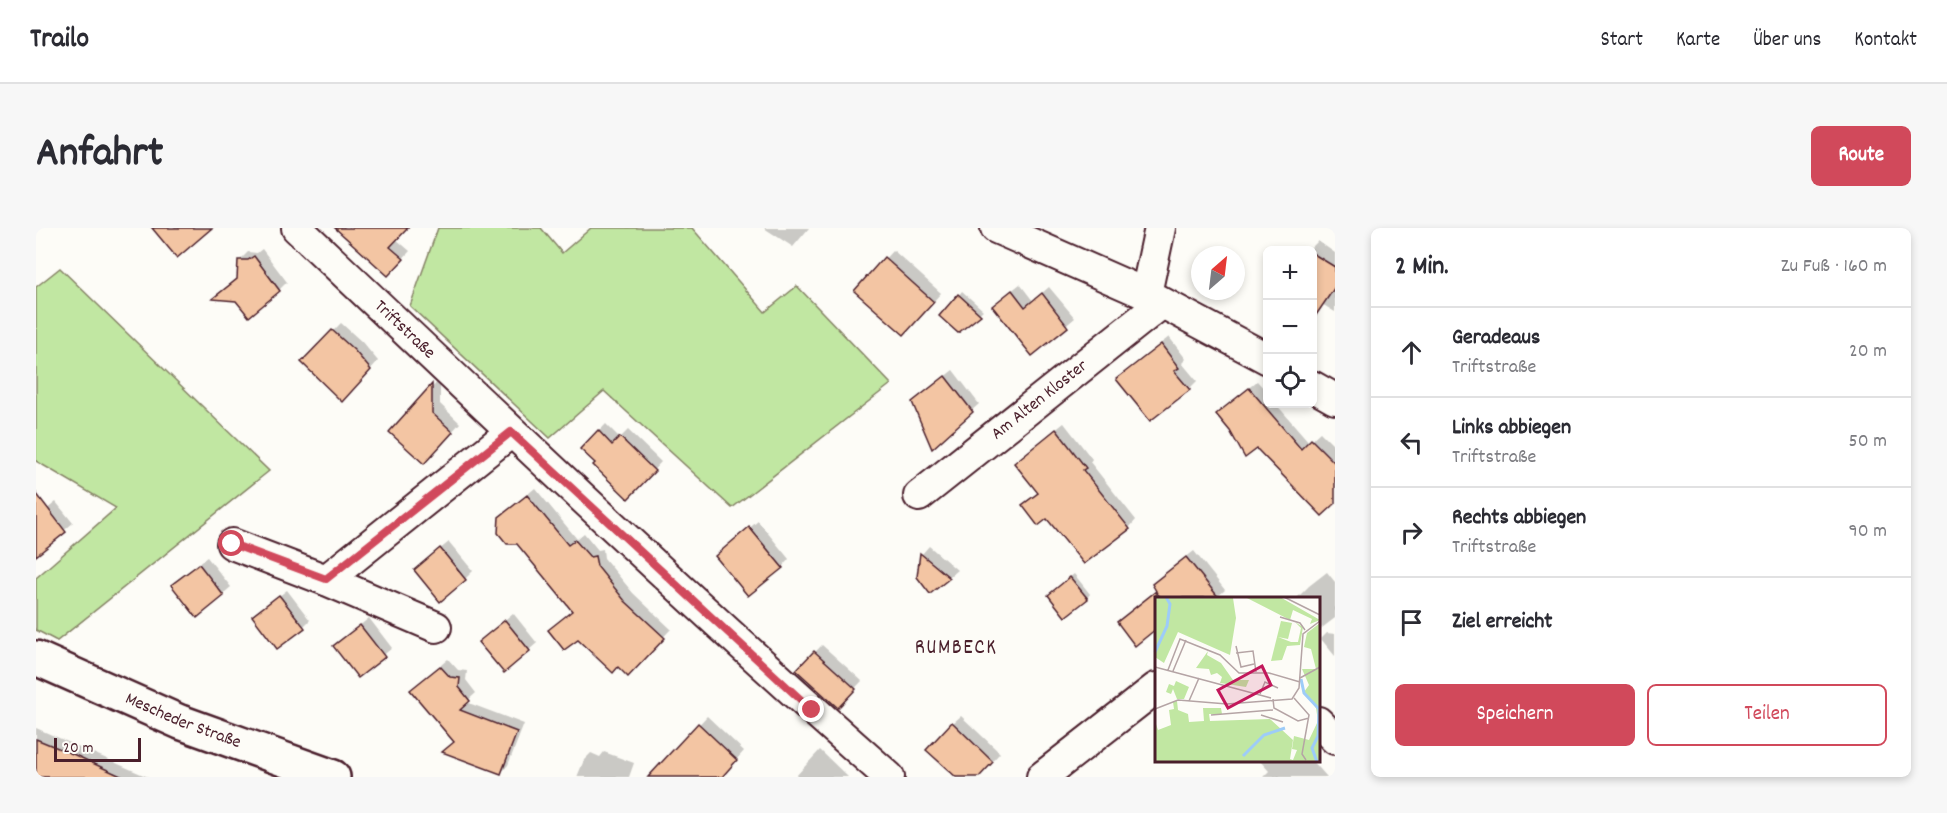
<!DOCTYPE html>
<html lang="de">
<meta charset="utf-8">
<style>
:root{--surface:#fff;--page:#f7f7f7;--text:#2b2b33;--muted:#7c7c81;--line:#e1e1e2;--accent:#d1495b}
body{margin:0;font-family:Dekko,sans-serif;background:var(--page);color:var(--text)}
.controls{position:absolute;right:18px;top:18px;display:grid;overflow:hidden;border-radius:9px;box-shadow:0 3px 9px #0003}
.controls button{width:54px;height:54px;display:grid;place-items:center;padding:0;border:0;border-bottom:2px solid var(--line);background:var(--surface);color:var(--text);font:30px sans-serif}
.compass{position:absolute;left:1155px;top:18px;width:54px;height:54px;border-radius:50%;background:var(--surface);box-shadow:0 3px 9px #0003;rotate:28deg}
.scale{position:absolute;left:18px;bottom:15px;width:87px;box-sizing:border-box;padding-left:6px;border:3px solid #4a1f2b;border-top:0;font-size:16px;line-height:21px;white-space:nowrap;color:#4a1f2b;-webkit-text-stroke:4px #fdfcf7;paint-order:stroke}
.stop{position:absolute;width:18px;height:18px;margin:-14px;border:4px solid #d1495b;border-radius:50%;background:#fff}
.stop.end{background:#d1495b;border-color:#fff;box-shadow:0 2px 6px #0008}
.list{margin:0;padding:0;list-style:none}
h2{display:flex;justify-content:space-between;align-items:center;height:78px;margin:0;padding:0 24px;font-size:26px}
h2 small{font-size:20px;font-weight:400;color:var(--muted)}
.list li{display:grid;grid-template-columns:39px 1fr auto;gap:18px;align-items:center;box-sizing:border-box;height:90px;padding:0 24px;border-top:2px solid var(--line)}
.list b{display:block;font-size:22px;white-space:nowrap}
.list p{margin:0;font-size:20px;white-space:nowrap;color:var(--muted)}
.list em{font-size:20px;font-style:normal;color:var(--muted)}
.actions{display:flex;gap:12px;padding:18px 24px}
.actions a{flex:1;padding:14px 0;border:2px solid var(--accent);border-radius:9px;text-align:center;font-size:21px;color:var(--accent)}
.actions .main{background:var(--accent);color:#fff}
.icon{flex:none;width:33px;height:33px;fill:none;stroke:currentColor;stroke-width:2;stroke-linecap:round;stroke-linejoin:round}
.map{position:relative;flex:none;width:1299px;height:549px;overflow:hidden;border-radius:9px}
header{display:flex;align-items:center;gap:36px;box-sizing:border-box;height:84px;padding:0 30px;background:var(--surface);border-bottom:2px solid var(--line)}
header strong{font-size:28px}
nav{display:flex;gap:33px;margin-inline-start:auto;font-size:21px}
.intro{display:flex;align-items:center;justify-content:space-between;box-sizing:border-box;height:144px;padding:0 36px}
h1{margin:0;font-size:42px}
.button{padding:15px 27px;border-radius:9px;background:var(--accent);color:#fff;font-size:21px;font-weight:700}
main{display:flex;gap:36px;padding:0 36px}
aside{flex:1;background:var(--surface);border-radius:9px;box-shadow:0 3px 9px #0003}
.map>svg:first-child{display:block}
.green{fill:#c1e7a2;stroke:#868366;stroke-width:1.5}
.shadow{fill:#0003}
.building{fill:#f3c5a3;stroke:#4a1f2b;stroke-width:1.5}
.lines{fill:none;stroke-linecap:round;stroke-linejoin:round}
.street-casing{stroke:#4a1f2b;stroke-width:34}
.secondary-casing{stroke:#4a1f2b;stroke-width:38}
.street{stroke:#fdfcf7;stroke-width:30}
.secondary{stroke:#fdfcf7;stroke-width:33}
.route{stroke:#d1495b;stroke-width:8}
.labels{text-anchor:middle;dominant-baseline:central;stroke-width:5;stroke-linejoin:round;paint-order:stroke}
.street-label{font-size:18px;fill:#4a1f2b;stroke:#fdfcf7}
.quarter-label{font-size:21px;letter-spacing:1.5px;fill:#4a1f2b;stroke:#fdfcf7}
.inset-river{fill:none;stroke:#9dccf8;stroke-width:3}
.inset-road{fill:none;stroke:#b5a4a5;stroke-width:1.5}
.view{fill:#c2185b;fill-opacity:0.15;stroke:#c2185b;stroke-width:3}
.inset-edge{fill:none;stroke:#4a1f2b;stroke-width:3}
</style>
<header>
<strong>Trailo</strong>
<nav><a>Start</a><a>Karte</a><a>Über uns</a><a>Kontakt</a></nav>
</header>
<div class="intro"><h1>Anfahrt</h1><a class="button">Route</a></div>
<main>
<div class="map">
<svg width="1299" height="549" viewBox="0 0 1299 549">
<rect width="100%" height="100%" fill="#fdfcf7"/>
<filter id="ink" filterUnits="userSpaceOnUse"><feTurbulence type="fractalNoise" baseFrequency=".0167" numOctaves="2"/><feDisplacementMap in="SourceGraphic" scale="12" xChannelSelector="R" yChannelSelector="G"/><feConvolveMatrix kernelMatrix="1 2 1 2 8 2 1 2 1" color-interpolation-filters="sRGB"/></filter>
<g filter="url(#ink)">
<g class="green">
<path d="M402,0H505L526,25L555,0H656L729,84L761,58L855,156L696,280L568,163L514,210L374,78Z"/>
<path d="M24,40L233,243L21,413L0,402V350L80,280L0,233V59Z"/>
</g>
<g class="shadow">
<path d="M302,0H370L360,11L374,23L359,39Z"/>
<path d="M728,0H773L757,19Z"/>
<path d="M1282,13L1299,25V84L1276,70V22H1269H1273Z"/>
<path d="M226,21L251,54L243,62L201,72L186,63L202,50L204,32L212,24L221,25Z"/>
<path d="M857,22L905,65L876,97L820,62Z"/>
<path d="M984,56L997,73L1013,59L1039,90L996,126L965,71Z"/>
<path d="M926,63L947,82L923,103V67Z"/>
<path d="M305,95L326,114L342,133L314,164L267,134Z"/>
<path d="M1133,109L1150,131L1146,135L1161,153L1153,161L1090,143Z"/>
<path d="M917,142L943,176L926,191L885,167Z"/>
<path d="M404,151V176L424,195L396,226L355,204Z"/>
<path d="M1221,153L1232,165V176H1240L1273,214L1284,204L1299,219V274L1221,219L1182,186Z"/>
<path d="M1028,195L1056,231L1054,234L1100,292L1093,300L1012,288L996,270L1003,264L987,228Z"/>
<path d="M570,196L584,210L592,202L625,234L592,269L546,221Z"/>
<path d="M499,260L541,311L548,305L562,322L567,321L568,330L597,365L635,401L592,446L538,382L473,282Z"/>
<path d="M20,274L37,295L0,326V280L5,286Z"/>
<path d="M722,293L753,331L746,339L689,320Z"/>
<path d="M413,314L437,343L429,351L388,334Z"/>
<path d="M893,318L921,342L895,364L882,349L886,326Z"/>
<path d="M1158,323L1189,362L1180,370H1120V399L1099,416L1090,387L1121,362L1125,349Z"/>
<path d="M171,329L195,359L161,388L145,349Z"/>
<path d="M1291,344L1299,354V390L1282,403V370H1261L1273,358Z"/>
<path d="M1038,346L1054,366L1051,370L1017,363Z"/>
<path d="M251,362L274,392L268,398L225,382Z"/>
<path d="M477,385L501,415L493,422L452,406Z"/>
<path d="M333,390L356,420L322,448L299,418Z"/>
<path d="M1291,405L1299,406V428L1285,411Z"/>
<path d="M786,417L826,453L802,478L762,442Z"/>
<path d="M412,431L422,442L431,443L430,452L440,465L430,474L488,496L472,537L465,545L420,514L384,455Z"/>
<path d="M671,488L708,523L685,549H617L615,548Z"/>
<path d="M925,488L964,525L942,549H922L917,495Z"/>
<path d="M0,500L112,549H0Z"/>
<path d="M784,522L812,549H759Z"/>
<path d="M568,524L598,535L593,549H541L548,532L555,525L564,529Z"/>
<path d="M1223,532H1276L1291,549H1227L1233,543Z"/>
</g>
<g class="building">
<path d="M116,0H176L141,30Z"/>
<path d="M299,0H372L354,19L368,31L352,48Z"/>
<path d="M1276,25L1299,39V59L1276,93Z"/>
<path d="M218,28L244,63L213,89L200,73L176,71L201,51L202,32H212Z"/>
<path d="M848,29L898,74L868,107L818,63Z"/>
<path d="M976,62L989,79L1006,65L1032,99L996,128L956,78Z"/>
<path d="M922,66L945,87L922,105L903,88Z"/>
<path d="M296,102L318,122L335,142L306,174L265,134Z"/>
<path d="M1125,116L1143,140L1138,143L1154,162L1114,193L1080,151Z"/>
<path d="M909,148L937,184L896,221L876,174Z"/>
<path d="M396,156V185L417,204L388,236L353,204Z"/>
<path d="M1213,160L1265,221L1275,211L1299,235V276L1286,288L1221,221L1209,230L1194,203L1180,186Z"/>
<path d="M1020,201L1050,240L1047,242L1094,301L1048,336L1011,291L1002,298L986,277L1002,265L978,235Z"/>
<path d="M562,202L576,217L584,209L619,243L592,271L557,237L559,235L544,221Z"/>
<path d="M0,265L30,304L0,328Z"/>
<path d="M491,267L532,317L539,312L554,329L559,328L561,338L589,373L629,410L592,449L582,439L577,445L542,412L528,422L512,402L536,383L481,316H471L462,305L463,289Z"/>
<path d="M713,299L747,340L712,368L679,328Z"/>
<path d="M404,320L430,352L404,374L378,342Z"/>
<path d="M884,325L914,350L894,366L881,349Z"/>
<path d="M1150,329L1183,370H1125L1120,364V401L1099,418L1081,394L1120,363L1116,356Z"/>
<path d="M163,336L188,368L161,390L135,357Z"/>
<path d="M1034,349L1052,371L1029,389L1012,367Z"/>
<path d="M243,367L269,400L241,421L216,388Z"/>
<path d="M469,392L494,423L468,445L442,414Z"/>
<path d="M324,397L349,429L322,450L297,418Z"/>
<path d="M778,423L820,461L802,480L760,442Z"/>
<path d="M404,438L414,449L424,450L423,459L434,473L424,482L481,504L465,546L406,524L418,514L374,462Z"/>
<path d="M916,494L957,534L943,549H920L890,522Z"/>
<path d="M662,495L701,532L686,549H612Z"/>
<path d="M0,511L39,527L87,549H0Z"/>
</g>
<g class="lines">
<defs>
<g id="street">
<path id="s1" d="M261,0C456,185 651,371 853,549"/>
<path d="M960,0L1110,66L1232,131"/>
<path d="M1110,66L1124,0"/>
<path d="M1276,158L1299,171"/>
<path id="s2" d="M883,268L1126,75"/>
<path d="M196,316L290,352"/>
<path d="M400,399L290,352L475,204"/>
<path d="M1282,494L1299,511"/>
<path d="M1006,549L1120,460"/>
</g>
<g id="secondary">
<path id="s3" d="M0,430L144,494L297,549"/>
</g>
</defs>
<use href="#street" class="street-casing"/>
<use href="#secondary" class="secondary-casing"/>
<use href="#street" class="street"/>
<use href="#secondary" class="secondary"/>
</g>
</g>
<g class="lines" filter="url(#ink)">
<path class="route" d="M196,316L290,351L475,204L776,482"/>
</g>
<g class="labels">
<g class="street-label">
<text stroke="none"><textPath href="#s1" startOffset="148">Triftstraße</textPath></text>
<text stroke="none"><textPath href="#s2" startOffset="154">Am Alten Kloster</textPath></text>
<text stroke="none"><textPath href="#s3" startOffset="160">Mescheder Straße</textPath></text>
</g>
<g class="quarter-label">
<text x="920" y="421">RUMBECK</text>
</g>
</g>
<g transform="translate(1119 369)">
<rect width="165" height="165" fill="#fdfcf7"/>
<path d="M0,0H86L78,1L81,21L75,58L23,35L9,66L0,60ZM90,0H125L165,23L155,27L157,22L138,13L135,23ZM126,24L137,26L133,42L123,40L136,45H143L146,31L140,25L148,30L145,48L132,49L127,63L116,64ZM165,26V165H0V124L3,133L16,128L14,113L19,112L18,105L22,104L23,113L33,117L34,125L49,124L48,111H66L67,117H54L55,124L115,122L138,143L135,162L138,163L142,153L137,152L139,139L154,143L163,124L161,111L149,95L154,88L147,72H161L156,52L149,50L152,36ZM53,54L52,58L66,66L78,83H94L91,90L65,86L67,80L62,76L56,78L54,72L41,71ZM21,84L34,90L29,102H22L18,92L16,97L11,95L14,87L19,89Z" fill="#c1e7a2"/>
<path class="inset-river" d="M0,55L12,29L15,7L11,0M146,82L149,96L164,112L163,139L157,151L162,165M88,159L109,138L130,131"/>
<path class="inset-road" d="M129,0L165,18M125,20L145,26L150,33M81,49L86,70L99,67M81,56L98,54L101,75M0,70L116,101M13,73L25,42L65,58L84,76H114L145,85M18,74L31,43M145,81L165,70M105,97L110,85L123,91M139,101L154,118L147,157L151,163M118,102L119,111L143,124L154,121M34,104L44,81M0,112L23,103L72,107L137,102L144,91L148,37L165,24M56,118L118,113M106,118L128,125"/>
<path class="view" d="M107,69L116,88L73,111L63,93Z"/>
<rect width="165" height="165" class="inset-edge"/>
</g>
</svg>
<div class="controls">
<button>+</button>
<button>−</button>
<button><svg class="icon" aria-label="locate" viewBox="0 0 24 24"><circle cx="12" cy="12" r="6"/><path d="M12 2v4M12 18v4M2 12h4M18 12h4"/></svg></button>
</div>
<svg class="compass" viewBox="-18 -18 36 36"><path d="M0-13l5 13h-10z" fill="#e53935"/><path d="M0 13l5-13h-10z" fill="#7c7c81"/></svg>
<div class="scale">20 m</div>
<div class="stop" style="left:196px;top:316px"></div>
<div class="stop end" style="left:776px;top:482px"></div>
</div>
<aside>
<h2>2 Min.<small>Zu Fuß · 160 m</small></h2>
<ul class="list">
<li><svg class="icon" aria-label="ahead" viewBox="0 0 24 24"><path d="M12 20V5M6 11l6-6 6 6"/></svg><div><b>Geradeaus</b><p>Triftstraße</p></div><em>20 m</em></li>
<li><svg class="icon" aria-label="left" viewBox="0 0 24 24"><path d="M17 20v-9H6M10 6l-5 5 5 5"/></svg><div><b>Links abbiegen</b><p>Triftstraße</p></div><em>50 m</em></li>
<li><svg class="icon" aria-label="right" viewBox="0 0 24 24"><path d="M7 20v-9h11M14 6l5 5-5 5"/></svg><div><b>Rechts abbiegen</b><p>Triftstraße</p></div><em>90 m</em></li>
<li><svg class="icon" aria-label="arrive" viewBox="0 0 24 24"><path d="M6 21V4h12l-3 4 3 4H6"/></svg><div><b>Ziel erreicht</b></div></li>
</ul>
<div class="actions"><a class="main">Speichern</a><a>Teilen</a></div>
</aside>
</main>
